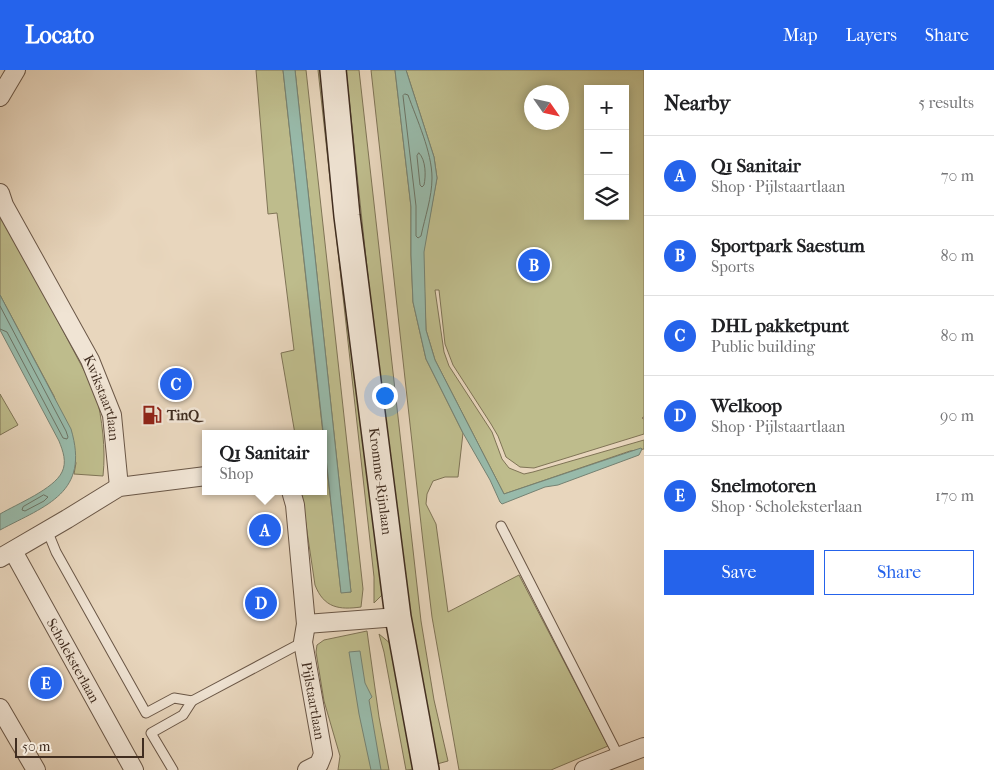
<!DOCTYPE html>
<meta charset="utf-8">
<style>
:root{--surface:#fff;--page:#f6f6f6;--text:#202124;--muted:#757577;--line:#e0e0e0;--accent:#2563eb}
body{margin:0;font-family:"IM FELL French Canon",serif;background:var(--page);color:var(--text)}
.controls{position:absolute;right:15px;top:15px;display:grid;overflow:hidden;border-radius:0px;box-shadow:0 2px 8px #0003}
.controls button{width:45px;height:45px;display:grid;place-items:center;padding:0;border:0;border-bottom:1px solid var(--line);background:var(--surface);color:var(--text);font:25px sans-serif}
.compass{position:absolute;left:524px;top:15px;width:45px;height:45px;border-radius:50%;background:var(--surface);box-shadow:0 2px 8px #0003;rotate:124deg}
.scale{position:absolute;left:15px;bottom:12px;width:129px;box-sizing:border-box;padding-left:5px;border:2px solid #402d20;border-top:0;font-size:14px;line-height:18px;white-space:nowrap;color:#402d20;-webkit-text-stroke:4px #f0e4d4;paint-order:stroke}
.you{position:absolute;left:384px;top:325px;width:18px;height:18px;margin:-12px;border:4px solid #fff;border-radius:50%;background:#1a73e8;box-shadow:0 0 0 8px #1a73e833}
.badge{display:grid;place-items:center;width:32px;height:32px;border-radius:50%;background:var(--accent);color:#fff;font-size:16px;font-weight:700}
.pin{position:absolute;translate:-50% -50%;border:2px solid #fff;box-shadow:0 1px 5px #0006}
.popup{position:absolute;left:202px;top:360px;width:125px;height:65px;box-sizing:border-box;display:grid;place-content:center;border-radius:0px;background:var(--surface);filter:drop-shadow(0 1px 4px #0005);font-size:16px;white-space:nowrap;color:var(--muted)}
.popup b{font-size:19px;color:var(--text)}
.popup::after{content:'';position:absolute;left:50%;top:100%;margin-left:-10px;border:10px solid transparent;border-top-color:var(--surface)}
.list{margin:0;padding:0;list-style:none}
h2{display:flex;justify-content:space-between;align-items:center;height:65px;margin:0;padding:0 20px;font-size:21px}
h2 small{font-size:16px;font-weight:400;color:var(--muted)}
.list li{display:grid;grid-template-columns:32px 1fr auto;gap:15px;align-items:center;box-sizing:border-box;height:80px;padding:0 20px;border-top:1px solid var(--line)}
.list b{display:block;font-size:19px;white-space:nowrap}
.list p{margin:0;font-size:16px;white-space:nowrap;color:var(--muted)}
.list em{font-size:16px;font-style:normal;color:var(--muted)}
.actions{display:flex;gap:10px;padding:15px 20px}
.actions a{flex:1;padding:11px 0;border:1px solid var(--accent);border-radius:0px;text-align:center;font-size:18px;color:var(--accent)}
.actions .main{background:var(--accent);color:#fff}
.icon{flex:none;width:28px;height:28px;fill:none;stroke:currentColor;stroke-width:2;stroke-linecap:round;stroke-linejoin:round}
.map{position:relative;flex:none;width:644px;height:700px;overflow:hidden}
header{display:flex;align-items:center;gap:30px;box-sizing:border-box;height:70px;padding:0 25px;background:var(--accent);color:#fff}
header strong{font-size:24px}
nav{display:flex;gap:28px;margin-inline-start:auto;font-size:18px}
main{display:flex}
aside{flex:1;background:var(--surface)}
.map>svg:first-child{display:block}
.green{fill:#bebc8c;stroke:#7f7456;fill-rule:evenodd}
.water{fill:#98baaa;stroke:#758273}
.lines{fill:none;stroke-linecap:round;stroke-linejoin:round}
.shore{stroke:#6c7465;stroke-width:1}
.lane-casing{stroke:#6a5747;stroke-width:11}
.street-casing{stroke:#6a5747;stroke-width:20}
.secondary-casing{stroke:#402d20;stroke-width:28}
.lane{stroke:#f0e4d4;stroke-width:9}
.street{stroke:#f0e4d4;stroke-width:18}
.secondary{stroke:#f0e4d4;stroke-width:25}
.labels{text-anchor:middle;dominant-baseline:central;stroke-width:5;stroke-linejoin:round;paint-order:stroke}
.street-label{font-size:14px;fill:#402d20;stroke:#f0e4d4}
.poi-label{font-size:14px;font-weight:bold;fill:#402d20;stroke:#f0e4d4;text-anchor:start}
</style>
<header>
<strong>Locato</strong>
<nav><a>Map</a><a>Layers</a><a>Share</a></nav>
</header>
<main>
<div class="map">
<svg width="644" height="700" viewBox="0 0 644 700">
<rect width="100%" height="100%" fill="#e8d6bd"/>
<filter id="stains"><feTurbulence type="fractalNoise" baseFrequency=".004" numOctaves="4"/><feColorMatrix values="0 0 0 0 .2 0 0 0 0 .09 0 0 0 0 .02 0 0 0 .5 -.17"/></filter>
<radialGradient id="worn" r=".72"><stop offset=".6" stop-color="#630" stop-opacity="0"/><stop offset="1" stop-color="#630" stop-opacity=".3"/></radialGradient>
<g class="green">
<path d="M256,0H283L323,364H295L281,283L294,280L277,143L268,144Z"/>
<path d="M295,0H306L363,519L361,537C339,540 324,538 315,515L301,421H324V372L341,522H351Z"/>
<path d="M318,0H330L385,522L374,533V507Z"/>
<path d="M346,0H359L421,551L434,630L448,691L437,694L418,618L383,348Z"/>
<path d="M371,0H395L411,137V185L413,232L426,289L463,363L458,407H445L433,411L427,424L426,434L436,454L448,542L519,505L608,676L551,700H459L432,547L423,472Z"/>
<path d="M406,0H644V347L642,348L644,349V364L534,398L520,397L506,387L498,366L491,354L453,295L445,274L439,220H435L444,282L449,296L492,362L502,389L509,398L524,404L533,402L644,370V379L630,381L504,424L435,290L426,260L423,182L437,108L434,87ZM588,19H625V146H588ZM532,22H562V52H532Z"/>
<path d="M0,142L96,323C102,350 106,378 103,406L74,404L76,393L54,326L0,225Z"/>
<path d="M0,324L18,355L0,365Z"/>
<path d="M367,561L379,647L389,700H338L340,686L324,631L316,582L317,575L324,570Z"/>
<path d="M379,564L391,574L415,699L406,700L384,582Z"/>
</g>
<g class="water">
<path d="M283,0H295L351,522L341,523Z"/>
<path d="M395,0H406L434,87L437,108L424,182L426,260L435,290L504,424L641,378L642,379L639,385L558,415L545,417L502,434L500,432L490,410L463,363L426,289L413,232L411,185V137Z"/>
<path d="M0,225L71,359C90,423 47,435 0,460V444C17,434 54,419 62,402C67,392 63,381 59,371L0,260Z"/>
<path d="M360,581L365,613L372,627L369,630L381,700H371L359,644L349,582Z"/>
</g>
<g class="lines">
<g class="shore">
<path d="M405,24L408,25C417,50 432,82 432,108C432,127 425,147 421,166L418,168L416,166V136L403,26Z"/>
<path d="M419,83C426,90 426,106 424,115L422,117L420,115L417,86Z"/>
<path d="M0,236L66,361L68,367L67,369L63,368L7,262L0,259"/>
<path d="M44,425L48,427L44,431L25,441L22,440L23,437Z"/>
</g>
<defs>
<g id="lane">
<path d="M501,456L619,687"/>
<path d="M47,460L56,482L146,643L174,628L192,631L303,572"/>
<path d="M173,700L151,663L183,645L192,631"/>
</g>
<g id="street">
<path d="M0,27L16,0"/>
<path id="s1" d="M0,123L4,135L90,290L112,345L119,417"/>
<path id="s2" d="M291,421L295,435L306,554L303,572L323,684L319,694L307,700"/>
<path id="s3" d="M13,481L134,700"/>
<path d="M0,488L67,449L119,417L206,406"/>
<path d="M306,554L398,547"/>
<path d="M0,638L36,700"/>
<path d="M584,700L644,677"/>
</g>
<g id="secondary">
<path id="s4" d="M333,0L347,146L398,547L426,700"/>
</g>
</defs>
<use href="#lane" class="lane-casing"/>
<use href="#street" class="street-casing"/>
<use href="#secondary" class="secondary-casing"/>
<use href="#lane" class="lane"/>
<use href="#street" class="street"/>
<use href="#secondary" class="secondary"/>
</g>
<defs>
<symbol id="fuel-bare" viewBox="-9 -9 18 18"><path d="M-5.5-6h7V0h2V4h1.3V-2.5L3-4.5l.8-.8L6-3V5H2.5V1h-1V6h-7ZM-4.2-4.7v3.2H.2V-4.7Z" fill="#8f2418" stroke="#f0e4d4" stroke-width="2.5" paint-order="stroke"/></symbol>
</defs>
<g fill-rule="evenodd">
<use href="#fuel-bare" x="138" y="331" width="28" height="28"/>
</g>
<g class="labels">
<g class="street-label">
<text stroke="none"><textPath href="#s1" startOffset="230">Kwikstaartlaan</textPath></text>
<text stroke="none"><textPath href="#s4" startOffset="414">Kromme-Rijnlaan</textPath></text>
<text stroke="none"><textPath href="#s3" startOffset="125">Scholeksterlaan</textPath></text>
<text stroke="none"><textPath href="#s2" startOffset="212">Pijlstaartlaan</textPath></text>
</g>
<g class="poi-label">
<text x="167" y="345">TinQ</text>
</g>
</g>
<rect width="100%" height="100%" filter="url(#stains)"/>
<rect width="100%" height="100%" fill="url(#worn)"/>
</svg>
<div class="controls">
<button>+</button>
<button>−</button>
<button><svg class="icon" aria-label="layers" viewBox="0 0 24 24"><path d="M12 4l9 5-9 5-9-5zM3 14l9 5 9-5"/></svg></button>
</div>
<svg class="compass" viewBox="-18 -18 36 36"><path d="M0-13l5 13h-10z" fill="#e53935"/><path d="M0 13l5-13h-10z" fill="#757577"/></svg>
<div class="scale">50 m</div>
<div class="you"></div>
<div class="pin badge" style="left:265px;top:460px">A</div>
<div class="popup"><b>Q1 Sanitair</b>Shop</div>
<div class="pin badge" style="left:534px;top:195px">B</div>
<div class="pin badge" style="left:176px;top:314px">C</div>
<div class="pin badge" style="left:261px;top:533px">D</div>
<div class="pin badge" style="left:46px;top:613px">E</div>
</div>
<aside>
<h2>Nearby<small>5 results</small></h2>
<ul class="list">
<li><span class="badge">A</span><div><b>Q1 Sanitair</b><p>Shop · Pijlstaartlaan</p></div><em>70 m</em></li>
<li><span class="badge">B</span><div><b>Sportpark Saestum</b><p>Sports</p></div><em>80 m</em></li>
<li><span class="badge">C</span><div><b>DHL pakketpunt</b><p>Public building</p></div><em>80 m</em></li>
<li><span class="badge">D</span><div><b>Welkoop</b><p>Shop · Pijlstaartlaan</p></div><em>90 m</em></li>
<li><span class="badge">E</span><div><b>Snelmotoren</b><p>Shop · Scholeksterlaan</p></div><em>170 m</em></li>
</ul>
<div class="actions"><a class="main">Save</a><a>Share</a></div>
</aside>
</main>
